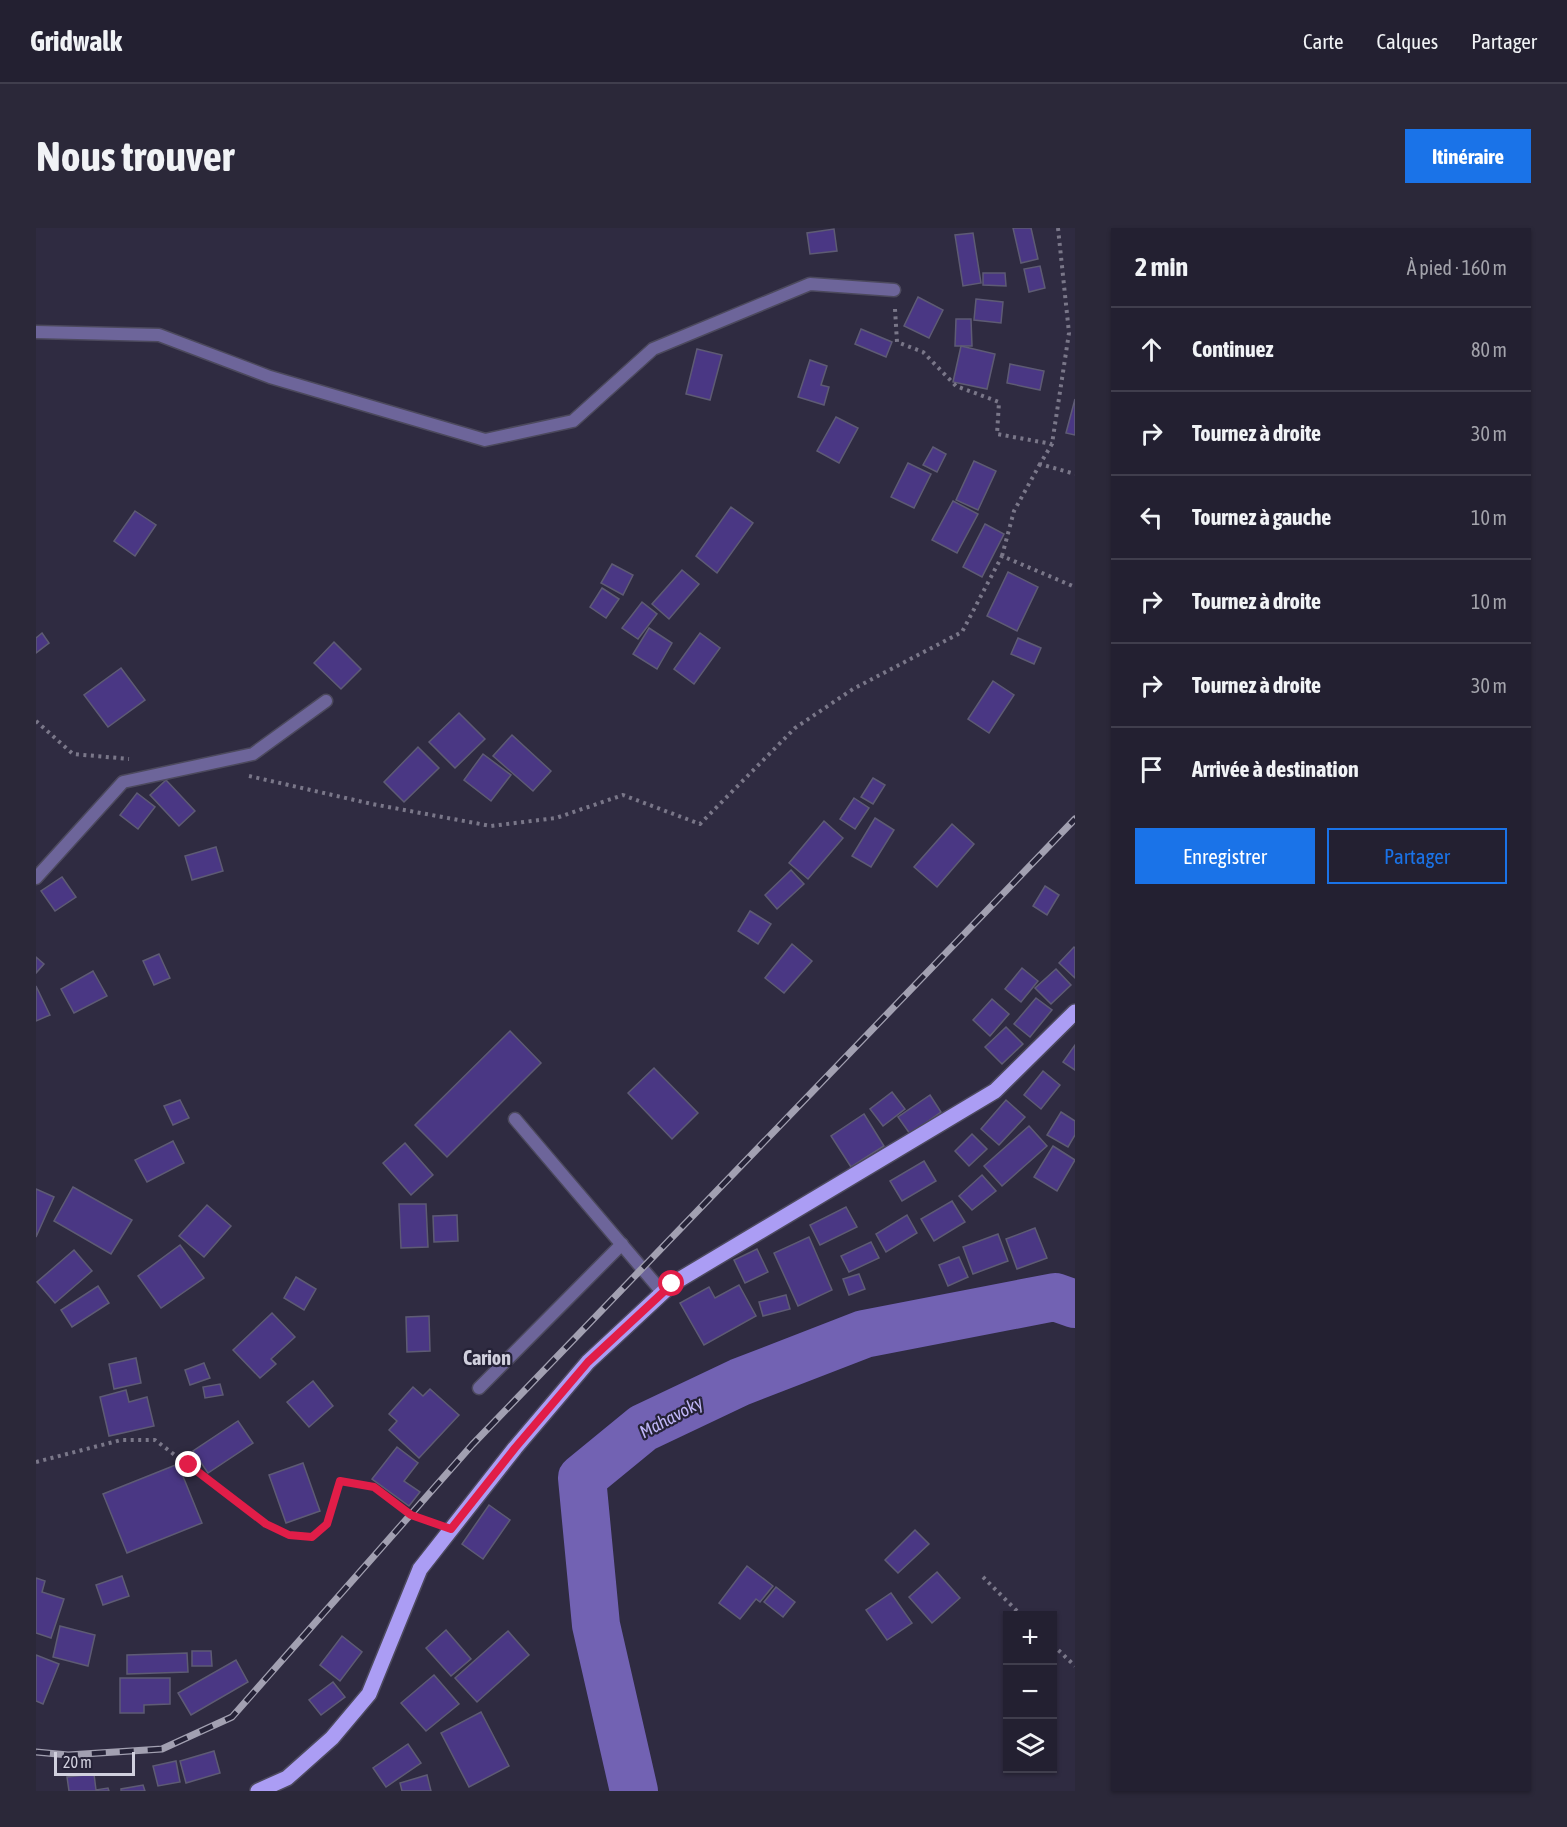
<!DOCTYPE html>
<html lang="fr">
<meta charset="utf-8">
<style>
:root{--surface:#232031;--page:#2b2839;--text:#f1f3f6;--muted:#a3a3ab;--line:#403e4d;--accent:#1a73e8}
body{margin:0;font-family:"Asap Condensed",sans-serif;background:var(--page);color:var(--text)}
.controls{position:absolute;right:18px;bottom:18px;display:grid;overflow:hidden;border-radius:0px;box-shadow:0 2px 4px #0004}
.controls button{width:54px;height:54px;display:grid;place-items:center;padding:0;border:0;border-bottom:2px solid var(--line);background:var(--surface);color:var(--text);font:30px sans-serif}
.scale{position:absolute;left:18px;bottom:15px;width:81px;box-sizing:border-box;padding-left:6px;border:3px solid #d1d0de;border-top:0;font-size:16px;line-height:21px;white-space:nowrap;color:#d1d0de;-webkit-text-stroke:4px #252237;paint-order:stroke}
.stop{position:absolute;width:18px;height:18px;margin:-14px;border:4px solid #e11d48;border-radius:50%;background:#fff}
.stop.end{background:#e11d48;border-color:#fff;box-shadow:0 2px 6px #0008}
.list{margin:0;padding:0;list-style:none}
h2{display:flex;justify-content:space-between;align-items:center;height:78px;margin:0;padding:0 24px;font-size:26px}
h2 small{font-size:20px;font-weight:400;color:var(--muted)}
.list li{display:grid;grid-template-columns:39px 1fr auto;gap:18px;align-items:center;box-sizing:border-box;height:84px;padding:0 24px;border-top:2px solid var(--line)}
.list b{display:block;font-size:22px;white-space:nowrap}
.list em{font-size:20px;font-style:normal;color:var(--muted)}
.actions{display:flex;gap:12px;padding:18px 24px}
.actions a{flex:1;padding:14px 0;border:2px solid var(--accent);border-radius:0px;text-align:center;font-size:21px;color:var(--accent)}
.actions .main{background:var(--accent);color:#fff}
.icon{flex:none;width:33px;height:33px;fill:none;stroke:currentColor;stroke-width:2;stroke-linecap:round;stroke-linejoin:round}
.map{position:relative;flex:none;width:1039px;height:1563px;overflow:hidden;border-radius:0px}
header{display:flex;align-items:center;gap:36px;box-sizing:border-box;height:84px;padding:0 30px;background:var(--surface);border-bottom:2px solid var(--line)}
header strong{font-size:28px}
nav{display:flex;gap:33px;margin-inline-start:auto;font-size:21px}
.intro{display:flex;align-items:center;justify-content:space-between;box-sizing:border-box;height:144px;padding:0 36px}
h1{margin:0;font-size:42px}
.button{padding:15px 27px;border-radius:0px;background:var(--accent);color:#fff;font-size:21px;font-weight:700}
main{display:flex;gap:36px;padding:0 36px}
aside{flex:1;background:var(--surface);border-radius:0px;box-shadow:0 2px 4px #0004}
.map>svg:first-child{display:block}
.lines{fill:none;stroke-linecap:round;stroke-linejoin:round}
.river{stroke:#7262b3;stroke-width:48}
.building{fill:#4a3784;stroke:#5e5b74;stroke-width:1.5}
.lane-casing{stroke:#4c495d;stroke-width:15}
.street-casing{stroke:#4c495d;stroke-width:15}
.primary-casing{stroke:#4c495d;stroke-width:18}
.path{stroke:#7a7789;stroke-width:4;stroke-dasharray:3 4.5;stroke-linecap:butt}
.lane{stroke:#6d659a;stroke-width:12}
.street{stroke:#6d659a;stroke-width:12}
.primary{stroke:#ab9df4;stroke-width:15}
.rail-casing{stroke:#a2a0b1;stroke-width:7}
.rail{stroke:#252237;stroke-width:4.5;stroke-dasharray:14;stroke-linecap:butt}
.route{stroke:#e11d48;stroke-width:8}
.labels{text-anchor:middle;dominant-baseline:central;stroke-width:4.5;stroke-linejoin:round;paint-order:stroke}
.water-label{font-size:18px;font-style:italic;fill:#c0b6f8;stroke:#252237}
.quarter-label{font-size:20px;font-weight:bold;fill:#d1d0de;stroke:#252237}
</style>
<header>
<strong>Gridwalk</strong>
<nav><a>Carte</a><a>Calques</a><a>Partager</a></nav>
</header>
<div class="intro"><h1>Nous trouver</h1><a class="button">Itinéraire</a></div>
<main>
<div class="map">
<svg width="1039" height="1563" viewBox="0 0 1039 1563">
<rect width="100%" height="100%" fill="#2f2b41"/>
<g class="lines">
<path class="river" d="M598,1563L560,1397L546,1250L607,1200L704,1154L828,1106L1019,1069L1039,1076"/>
</g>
<g class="building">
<path d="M977,0H995L1002,31L985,35Z"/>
<path d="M798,1L801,23L774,26L771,5Z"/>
<path d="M937,5L945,55L927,58L919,7Z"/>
<path d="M1004,38L1009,60L993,64L988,41Z"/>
<path d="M947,45H969L970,58L947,57Z"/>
<path d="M882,69L907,82L893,110L868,98Z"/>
<path d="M940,71L967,74L965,95L938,92Z"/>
<path d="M920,91H935L936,118H919Z"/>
<path d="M825,101L856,114L850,129L819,116Z"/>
<path d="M925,118L959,126L951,161L917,154Z"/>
<path d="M661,121L686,127L674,172L650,166Z"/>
<path d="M774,132L791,138L785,157L793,159L788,177L762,169Z"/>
<path d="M974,136L1008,143L1004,162L971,155Z"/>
<path d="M1039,171V207L1030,205Z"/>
<path d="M800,189L822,200L803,235L781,223Z"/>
<path d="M897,219L910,226L901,244L887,237Z"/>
<path d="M938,233L960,243L942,282L920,272Z"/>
<path d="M872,235L895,246L878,280L855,269Z"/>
<path d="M917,273L942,286L921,325L896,312Z"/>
<path d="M695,279L717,295L681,345L660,328Z"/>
<path d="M99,283L120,297L99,328L78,313Z"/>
<path d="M949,296L968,306L946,349L927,339Z"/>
<path d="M576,336L597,347L587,367L565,355Z"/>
<path d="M646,342L663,356L633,391L616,376Z"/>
<path d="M972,344L1002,359L981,403L951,388Z"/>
<path d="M566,360L583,371L570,390L554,379Z"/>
<path d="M606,374L621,386L602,411L586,400Z"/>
<path d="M613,400L636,415L621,441L597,426Z"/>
<path d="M6,405L13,415L0,425V410Z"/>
<path d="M664,405L684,420L658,456L638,441Z"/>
<path d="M982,410L1005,420L998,436L975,426Z"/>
<path d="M298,414L325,441L305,461L278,435Z"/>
<path d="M85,440L109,472L72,499L48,467Z"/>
<path d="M957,453L978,467L953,505L932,491Z"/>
<path d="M423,485L449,511L419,540L393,514Z"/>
<path d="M476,507L515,543L497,563L457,528Z"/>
<path d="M382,519L403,540L368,574L348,554Z"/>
<path d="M447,526L475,547L455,573L428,552Z"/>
<path d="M837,550L849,557L837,576L825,569Z"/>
<path d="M130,552L159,583L143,598L114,567Z"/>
<path d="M101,565L119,579L102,601L84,587Z"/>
<path d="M818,570L833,580L819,601L804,591Z"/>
<path d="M839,590L858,602L835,639L816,628Z"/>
<path d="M788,593L807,610L772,651L753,635Z"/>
<path d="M916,596L938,616L901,659L878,639Z"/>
<path d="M180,619L187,643L156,652L149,628Z"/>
<path d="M755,642L768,656L741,681L729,667Z"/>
<path d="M26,649L40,669L19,683L5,663Z"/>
<path d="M1009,658L1023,667L1011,687L997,678Z"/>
<path d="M714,683L735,696L722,716L702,703Z"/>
<path d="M756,716L776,733L748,765L729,750Z"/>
<path d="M1038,719L1039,720V750L1023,735Z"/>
<path d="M123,726L134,750L118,757L107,733Z"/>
<path d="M0,729L8,736L0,745Z"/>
<path d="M986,740L1002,753L985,774L969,761Z"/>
<path d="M1020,741L1035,757L1015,776L999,760Z"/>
<path d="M57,743L71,768L38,785L25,761Z"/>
<path d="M0,758L14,787L0,793Z"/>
<path d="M1000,770L1016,782L994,809L978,796Z"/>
<path d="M956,771L973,786L954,808L937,792Z"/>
<path d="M970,799L987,816L966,836L949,819Z"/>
<path d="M474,803L505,835L411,929L379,897Z"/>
<path d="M1039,817V842L1027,834Z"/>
<path d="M618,840L662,885L636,911L592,865Z"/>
<path d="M1007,843L1024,857L1005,881L988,867Z"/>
<path d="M856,864L869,881L847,898L834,881Z"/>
<path d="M894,867L905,884L874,906L862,889Z"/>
<path d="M144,872L153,890L137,897L128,878Z"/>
<path d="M970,872L989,889L963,917L945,901Z"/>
<path d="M1025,884L1039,893V907L1032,919L1011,907Z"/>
<path d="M828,886L848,918L815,939L795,908Z"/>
<path d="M993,898L1011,918L966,958L948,938Z"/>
<path d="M936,906L951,921L933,938L919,923Z"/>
<path d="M137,913L148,935L111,954L99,932Z"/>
<path d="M369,915L397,947L375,967L347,935Z"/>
<path d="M1017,918L1039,932L1021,963L998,949Z"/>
<path d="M888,933L900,953L866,973L854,953Z"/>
<path d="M946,947L960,963L936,982L923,968Z"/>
<path d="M37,959L96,992L75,1026L18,993Z"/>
<path d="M0,961L18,969L0,1009Z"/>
<path d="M916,973L929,994L898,1013L885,991Z"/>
<path d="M363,976H390L392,1019L365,1020Z"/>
<path d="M171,977L195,998L168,1029L143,1008Z"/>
<path d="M810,979L821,999L784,1017L774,997Z"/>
<path d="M421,987L422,1013L398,1014L397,988Z"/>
<path d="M871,987L881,1005L850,1024L840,1006Z"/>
<path d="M999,1000L1011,1030L981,1041L970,1011Z"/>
<path d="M962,1006L972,1033L937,1046L927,1019Z"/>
<path d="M773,1009L796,1062L762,1078L738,1025Z"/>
<path d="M835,1014L843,1030L813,1044L805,1028Z"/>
<path d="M144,1017L168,1050L125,1080L102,1048Z"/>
<path d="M721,1021L732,1044L709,1055L698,1032Z"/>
<path d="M38,1022L56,1043L19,1075L1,1054Z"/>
<path d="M923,1029L932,1049L912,1058L903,1037Z"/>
<path d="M823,1046L829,1061L813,1067L807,1051Z"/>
<path d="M260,1049L280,1061L268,1082L248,1070Z"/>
<path d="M703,1057L720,1088L668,1117L644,1075L673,1059L679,1070Z"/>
<path d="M62,1058L73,1075L36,1099L25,1082Z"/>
<path d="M750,1067L754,1081L727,1088L723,1074Z"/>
<path d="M236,1085L259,1109L235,1131L240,1136L224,1150L197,1122Z"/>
<path d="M393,1088L394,1123L371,1124L370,1089Z"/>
<path d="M100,1130L105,1155L78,1161L73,1136Z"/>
<path d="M168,1135L174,1150L154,1157L149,1142Z"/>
<path d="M277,1153L297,1178L273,1199L251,1174Z"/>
<path d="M184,1156L187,1167L169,1170L167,1159Z"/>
<path d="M377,1159L387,1168L394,1161L423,1187L383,1230L353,1202L361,1193L353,1186Z"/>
<path d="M90,1162L93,1174L111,1169L118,1198L73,1208L64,1169Z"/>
<path d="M202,1193L217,1215L172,1245L157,1223Z"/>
<path d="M361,1219L382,1235L368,1253L384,1264L373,1278L336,1251Z"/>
<path d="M267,1235L284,1283L250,1295L233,1247Z"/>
<path d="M142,1236L166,1295L91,1325L67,1266Z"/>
<path d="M453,1277L474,1292L447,1331L426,1316Z"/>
<path d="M879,1302L893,1316L862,1345L849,1332Z"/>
<path d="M711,1338L737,1358L724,1374L720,1371L704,1391L683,1375Z"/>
<path d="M901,1344L924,1370L896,1395L873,1369Z"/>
<path d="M86,1348L93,1368L67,1377L60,1357Z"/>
<path d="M0,1350L9,1353L6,1364L28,1371L15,1410L0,1405Z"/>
<path d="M740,1359L759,1374L747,1389L728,1374Z"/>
<path d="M855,1365L876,1395L851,1412L830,1382Z"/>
<path d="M24,1398L59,1407L52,1438L17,1429Z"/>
<path d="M410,1402L435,1431L415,1448L390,1420Z"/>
<path d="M472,1403L493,1427L441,1474L419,1450Z"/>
<path d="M306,1408L326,1424L304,1453L284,1437Z"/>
<path d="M156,1423H175L176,1438H156Z"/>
<path d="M151,1425L152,1444L91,1446V1427Z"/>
<path d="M0,1427L23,1436L7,1476L0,1473Z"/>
<path d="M200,1432L212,1454L155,1487L142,1465Z"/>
<path d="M398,1447L423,1476L390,1503L365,1475Z"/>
<path d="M84,1450H134V1476L108,1477V1485H84Z"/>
<path d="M297,1454L309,1469L285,1487L273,1472Z"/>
<path d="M445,1484L473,1538L433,1559L405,1505Z"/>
<path d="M372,1516L385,1535L350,1559L337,1540Z"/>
<path d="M178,1523L184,1545L150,1555L144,1533Z"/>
<path d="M140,1533L144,1554L122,1558L117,1538Z"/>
<path d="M58,1546L60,1562L72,1560L73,1563H33L31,1549Z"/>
<path d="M391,1547L395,1563H366L364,1555Z"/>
<path d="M107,1557L109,1563H85V1561Z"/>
</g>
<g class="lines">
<defs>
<g id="lane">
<path d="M479,891L627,1065"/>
<path d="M443,1160L586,1016"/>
</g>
<g id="street">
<path d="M0,104L123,107L234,149L449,212L537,193L617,121L774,56L858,62"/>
<path d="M0,650L87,554L217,526L290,473"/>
</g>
<path id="primary" d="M222,1563L251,1550L296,1510L333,1466L384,1341L479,1220L552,1134L636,1056L959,863L1039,784"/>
</defs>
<use href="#lane" class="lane-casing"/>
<use href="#street" class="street-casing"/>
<use href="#primary" class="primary-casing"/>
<g class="path">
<path d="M1022,0L1033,105L1016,216L1004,236L1039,246"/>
<path d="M859,81L861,114L887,124L920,158L963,174L961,206L1016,216"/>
<path d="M966,328L978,283L1004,236"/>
<path d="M0,493L37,526L93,531"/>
<path d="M213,548L336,576L455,598L520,590L587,567L664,596L759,500L817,461L926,404L966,328L1039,359"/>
<path d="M0,1234L85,1212H119L230,1296L253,1307L276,1309L291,1296L304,1253L338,1259L375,1287L394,1294"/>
<path d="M947,1349L986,1388"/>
<path d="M1017,1417L1039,1438"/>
</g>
<use href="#lane" class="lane"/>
<use href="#street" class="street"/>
<use href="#primary" class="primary"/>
<defs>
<path id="rail" d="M0,1524L32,1527L126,1521L196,1489L436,1217L1039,591"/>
</defs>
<use href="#rail" class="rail-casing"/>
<use href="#rail" class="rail"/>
</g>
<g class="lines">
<path class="route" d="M153,1237L230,1296L253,1307L276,1309L291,1296L304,1253L338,1259L375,1287L415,1301L479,1220L552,1134L636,1056"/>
</g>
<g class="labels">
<g class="water-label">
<text transform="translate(635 1189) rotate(-28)">Mahavoky</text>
</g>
<g class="quarter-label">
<text x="451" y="1129">Carion</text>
</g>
</g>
</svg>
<div class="controls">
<button>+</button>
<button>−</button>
<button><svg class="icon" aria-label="layers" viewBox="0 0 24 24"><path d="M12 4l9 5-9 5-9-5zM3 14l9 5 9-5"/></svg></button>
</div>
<div class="scale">20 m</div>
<div class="stop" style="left:636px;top:1056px"></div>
<div class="stop end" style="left:153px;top:1237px"></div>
</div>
<aside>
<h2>2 min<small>À pied · 160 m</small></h2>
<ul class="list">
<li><svg class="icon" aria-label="ahead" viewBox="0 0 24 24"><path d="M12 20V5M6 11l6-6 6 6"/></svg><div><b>Continuez</b></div><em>80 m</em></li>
<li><svg class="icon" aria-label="right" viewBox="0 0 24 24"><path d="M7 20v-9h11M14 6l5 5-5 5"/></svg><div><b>Tournez à droite</b></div><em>30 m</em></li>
<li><svg class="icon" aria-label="left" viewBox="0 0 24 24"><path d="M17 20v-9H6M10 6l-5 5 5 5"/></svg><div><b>Tournez à gauche</b></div><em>10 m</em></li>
<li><svg class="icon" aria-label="right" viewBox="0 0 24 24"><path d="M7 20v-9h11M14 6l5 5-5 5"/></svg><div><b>Tournez à droite</b></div><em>10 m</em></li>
<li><svg class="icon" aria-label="right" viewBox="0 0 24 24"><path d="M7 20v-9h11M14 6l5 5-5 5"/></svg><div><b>Tournez à droite</b></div><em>30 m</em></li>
<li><svg class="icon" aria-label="arrive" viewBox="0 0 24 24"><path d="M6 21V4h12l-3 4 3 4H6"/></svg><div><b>Arrivée à destination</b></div></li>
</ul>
<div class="actions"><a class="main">Enregistrer</a><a>Partager</a></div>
</aside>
</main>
